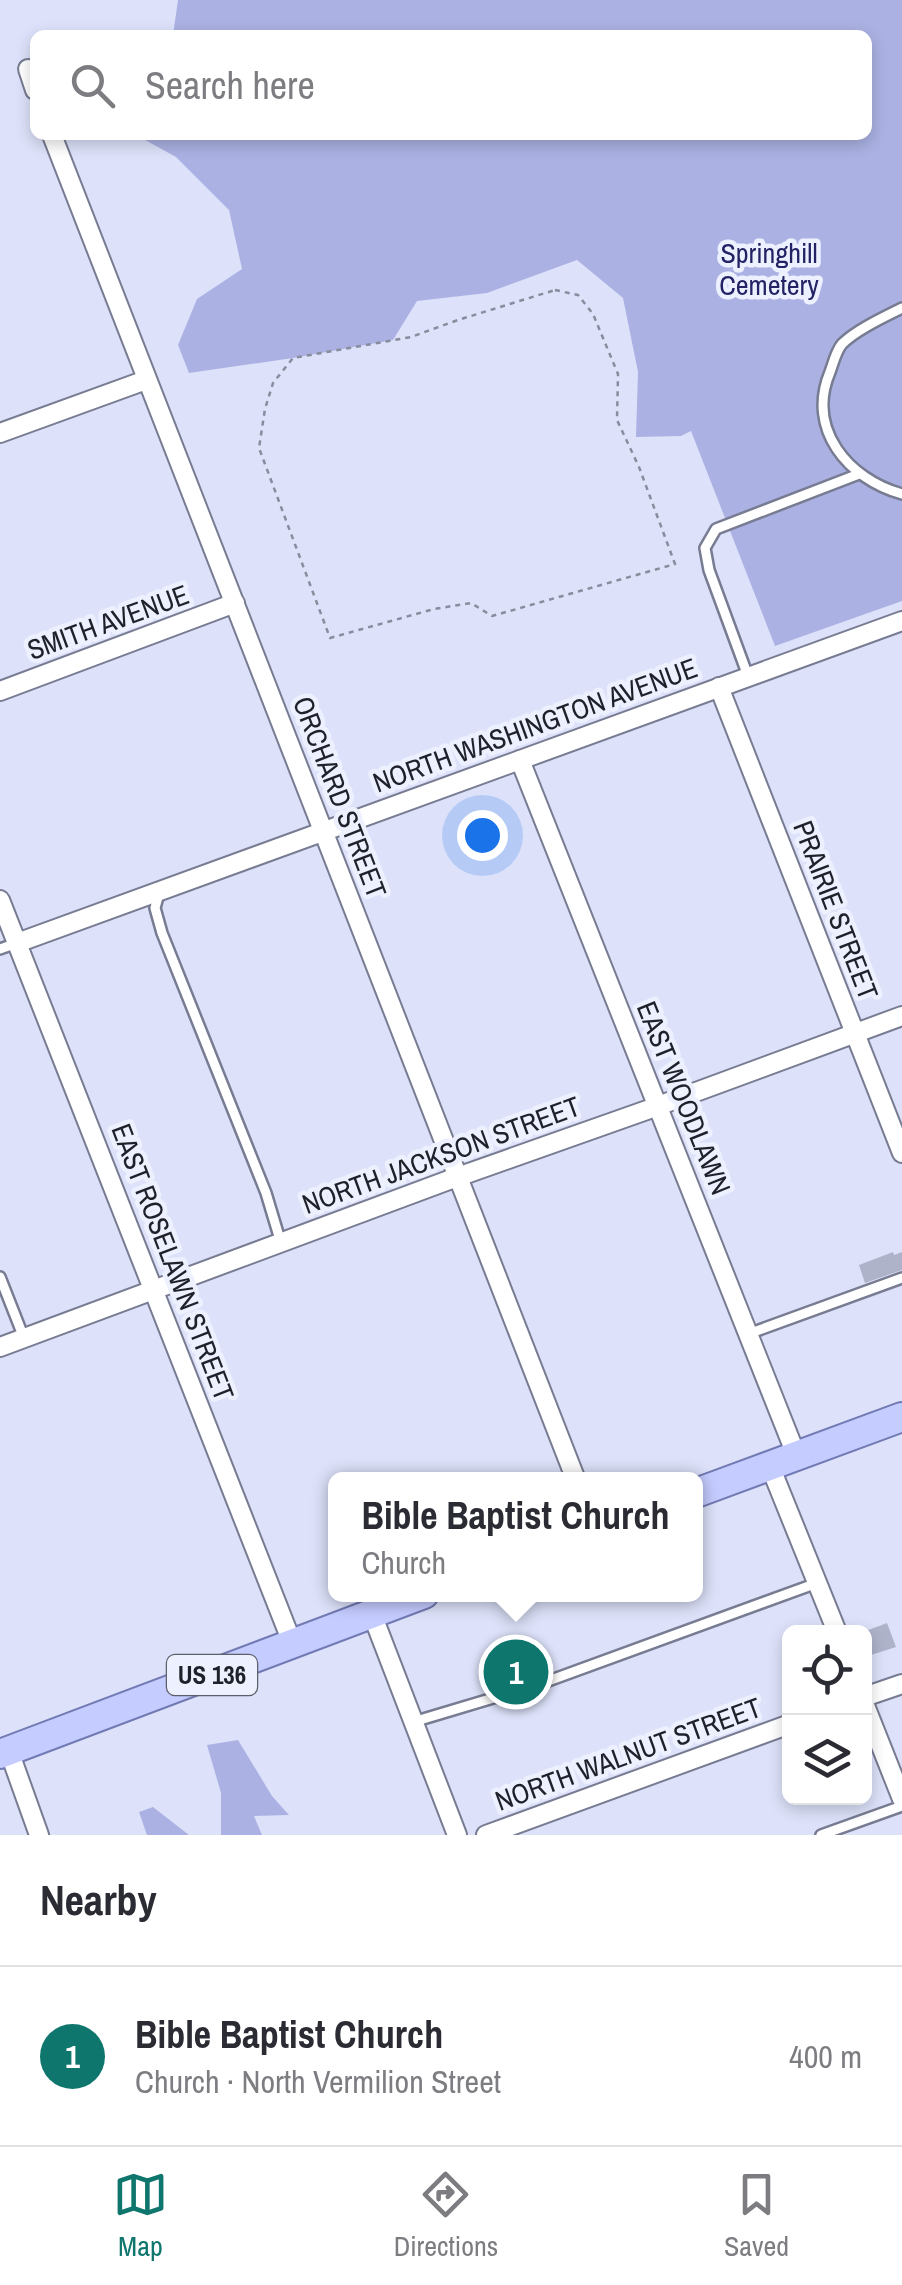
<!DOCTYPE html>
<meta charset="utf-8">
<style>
:root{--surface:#fff;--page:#f7f7f7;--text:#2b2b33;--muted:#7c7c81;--line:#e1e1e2;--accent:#0f766e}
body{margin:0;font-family:"Archivo Narrow",sans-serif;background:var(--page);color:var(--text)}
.controls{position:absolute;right:30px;bottom:30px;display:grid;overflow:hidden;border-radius:15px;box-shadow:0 5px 15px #0003}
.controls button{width:90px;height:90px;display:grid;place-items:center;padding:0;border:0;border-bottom:2px solid var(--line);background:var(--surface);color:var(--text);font:50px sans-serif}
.you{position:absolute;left:482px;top:835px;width:35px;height:35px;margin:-25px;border:8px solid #fff;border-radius:50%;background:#1a73e8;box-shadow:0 0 0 15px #1a73e833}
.badge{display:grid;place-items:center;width:65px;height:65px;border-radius:50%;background:var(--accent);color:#fff;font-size:32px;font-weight:700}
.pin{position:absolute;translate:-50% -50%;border:5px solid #fff;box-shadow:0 2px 10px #0006}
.popup{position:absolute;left:328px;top:1472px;width:375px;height:130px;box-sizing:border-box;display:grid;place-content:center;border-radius:15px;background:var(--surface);filter:drop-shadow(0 2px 8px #0005);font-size:32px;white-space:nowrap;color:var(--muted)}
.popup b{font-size:38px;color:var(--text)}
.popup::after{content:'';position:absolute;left:50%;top:100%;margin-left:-20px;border:20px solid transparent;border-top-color:var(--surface)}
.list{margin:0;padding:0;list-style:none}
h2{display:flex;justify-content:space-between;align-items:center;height:130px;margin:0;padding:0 40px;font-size:42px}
h2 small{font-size:32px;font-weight:400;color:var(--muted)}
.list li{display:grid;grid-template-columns:65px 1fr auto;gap:30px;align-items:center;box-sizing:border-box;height:180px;padding:0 40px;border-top:2px solid var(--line)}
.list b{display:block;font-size:38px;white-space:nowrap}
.list p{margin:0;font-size:32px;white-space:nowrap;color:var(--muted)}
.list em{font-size:32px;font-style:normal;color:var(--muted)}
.icon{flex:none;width:55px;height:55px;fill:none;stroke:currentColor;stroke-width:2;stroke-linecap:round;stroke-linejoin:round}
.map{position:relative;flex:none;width:902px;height:1835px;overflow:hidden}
.search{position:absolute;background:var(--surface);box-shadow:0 5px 15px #0003;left:30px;right:30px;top:30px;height:110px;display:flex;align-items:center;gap:25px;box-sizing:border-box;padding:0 35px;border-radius:15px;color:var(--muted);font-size:38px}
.sheet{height:310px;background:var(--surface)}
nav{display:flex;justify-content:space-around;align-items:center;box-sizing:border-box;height:140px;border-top:2px solid var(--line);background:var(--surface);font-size:28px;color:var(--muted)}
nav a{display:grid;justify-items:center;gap:5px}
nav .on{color:var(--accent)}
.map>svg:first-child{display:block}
.green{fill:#abb2e3}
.building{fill:#afb3ca}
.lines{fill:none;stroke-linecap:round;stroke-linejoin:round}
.lane-casing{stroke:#787c92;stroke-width:14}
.street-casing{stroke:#787c92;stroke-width:22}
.primary-casing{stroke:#727ab4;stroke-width:32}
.path{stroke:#888c9d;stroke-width:2.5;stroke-dasharray:5 5;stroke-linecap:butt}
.lane{stroke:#fff;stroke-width:9}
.street{stroke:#fff;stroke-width:18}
.primary{stroke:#c5ccff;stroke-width:28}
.labels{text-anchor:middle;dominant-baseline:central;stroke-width:9;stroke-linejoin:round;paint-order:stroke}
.shield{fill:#edf0fe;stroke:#5d5f6a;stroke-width:2.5}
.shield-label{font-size:25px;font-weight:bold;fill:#1f212a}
.park-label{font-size:28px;fill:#232265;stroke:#edf0fe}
.street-label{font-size:28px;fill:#1f212a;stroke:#edf0fe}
</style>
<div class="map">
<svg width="902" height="1835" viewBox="0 0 902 1835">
<rect width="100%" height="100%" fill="#dde2fa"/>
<g class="green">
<path d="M178,0H902V601L775,646L691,431L681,436L636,437L638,372L623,298L577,260L487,293L417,301L393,340L293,358L189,373L178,345L197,299L242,269L229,210L176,157L136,135H867V35H173Z"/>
<path d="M238,1740L272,1796L289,1815L254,1816L262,1835H221V1793L207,1745Z"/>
<path d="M153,1807L189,1835H147L139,1812Z"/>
</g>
<g class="building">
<path d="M893,1252L894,1255L902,1252V1270L865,1283L859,1265Z"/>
<path d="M887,1623L896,1647L871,1655L864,1632H863Z"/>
</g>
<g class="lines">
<defs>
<g id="lane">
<path d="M902,308C884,317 856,330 842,344C836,351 833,364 830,372C806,429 848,479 902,494"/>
<path d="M748,676L709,570L705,548L716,529L859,474"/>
<path d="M159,893L155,908L162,933L266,1193L281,1243"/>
<path d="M0,949L17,943"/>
<path d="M0,1277L24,1338"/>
<path d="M748,1334L902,1278"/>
<path d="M413,1722L540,1684L817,1583"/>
<path d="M821,1835L902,1806"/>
</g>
<g id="street">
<path d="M28,69L35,90"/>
<path d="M52,135L576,1480"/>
<path d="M0,433L146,380"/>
<path d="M719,687L902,1153"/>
<path d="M0,691L235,603"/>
<path d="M520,760L797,1457"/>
<path d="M0,900L293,1645"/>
<path d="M17,943L902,621"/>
<path d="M0,1347L449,1180L647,1110L902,1016"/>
<path d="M770,1466L837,1632"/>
<path d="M372,1614L457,1835"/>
<path d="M864,1697L902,1684"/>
<path d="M864,1703L902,1799"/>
<path d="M9,1751L39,1835"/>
<path d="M486,1835L790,1724"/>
</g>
<g id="primary">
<path d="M696,1493L902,1417"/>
<path d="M0,1754L424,1594"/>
</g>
</defs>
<use href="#lane" class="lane-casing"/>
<use href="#street" class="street-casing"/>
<use href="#primary" class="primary-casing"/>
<path class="path" d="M555,290L578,295L593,314L618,374L617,420L639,467L675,564L492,616L471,603L434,609L330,638L259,448L265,409L273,383L293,358L411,337L458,320Z"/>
<use href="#lane" class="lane"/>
<use href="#street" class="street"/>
<use href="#primary" class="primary"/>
</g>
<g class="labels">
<rect class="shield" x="167" y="1655" width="90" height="40" rx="8"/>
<g class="shield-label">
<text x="212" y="1675">US 136</text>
</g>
<g class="park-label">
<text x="769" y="253">Springhill<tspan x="769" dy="32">Cemetery</tspan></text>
</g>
<g class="street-label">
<text transform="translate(108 622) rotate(-20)">SMITH AVENUE</text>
<text transform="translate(535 725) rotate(-20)">NORTH WASHINGTON AVENUE</text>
<text transform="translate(340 797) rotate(69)">ORCHARD STREET</text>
<text transform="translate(836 910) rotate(69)">PRAIRIE STREET</text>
<text transform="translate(684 1098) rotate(68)">EAST WOODLAWN</text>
<text transform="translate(441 1155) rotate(-20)">NORTH JACKSON STREET</text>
<text transform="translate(173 1262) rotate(69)">EAST ROSELAWN STREET</text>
<text transform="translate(628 1754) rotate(-20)">NORTH WALNUT STREET</text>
</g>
</g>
</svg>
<div class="controls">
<button><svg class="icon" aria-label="locate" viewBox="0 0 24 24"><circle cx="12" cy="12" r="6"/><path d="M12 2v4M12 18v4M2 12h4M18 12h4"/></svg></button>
<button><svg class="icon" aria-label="layers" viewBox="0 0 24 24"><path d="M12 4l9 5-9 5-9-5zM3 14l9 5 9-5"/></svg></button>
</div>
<div class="you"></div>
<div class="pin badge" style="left:516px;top:1672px">1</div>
<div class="popup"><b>Bible Baptist Church</b>Church</div>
<div class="search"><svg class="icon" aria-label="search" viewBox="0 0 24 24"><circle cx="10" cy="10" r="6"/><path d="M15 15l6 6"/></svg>Search here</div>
</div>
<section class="sheet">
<h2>Nearby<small></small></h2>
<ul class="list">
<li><span class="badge">1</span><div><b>Bible Baptist Church</b><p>Church · North Vermilion Street</p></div><em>400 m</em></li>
</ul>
</section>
<nav>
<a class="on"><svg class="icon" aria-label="map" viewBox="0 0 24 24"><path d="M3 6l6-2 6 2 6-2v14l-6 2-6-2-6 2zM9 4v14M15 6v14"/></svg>Map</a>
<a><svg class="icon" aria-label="directions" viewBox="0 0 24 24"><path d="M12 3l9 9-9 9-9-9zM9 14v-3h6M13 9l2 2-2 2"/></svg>Directions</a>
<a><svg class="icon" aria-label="saved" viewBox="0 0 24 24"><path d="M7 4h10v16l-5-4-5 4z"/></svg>Saved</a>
</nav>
